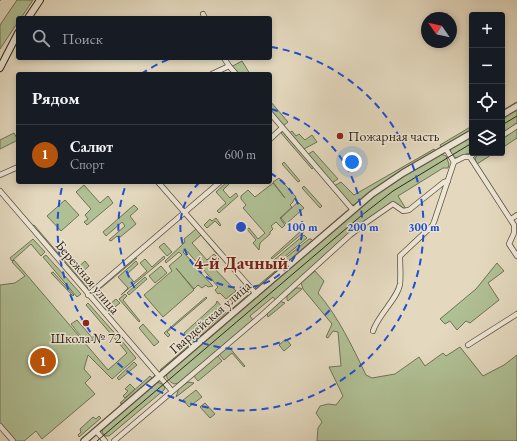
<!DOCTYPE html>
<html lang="ru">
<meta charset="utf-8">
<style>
:root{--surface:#171b24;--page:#242831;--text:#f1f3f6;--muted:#9ea1a6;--line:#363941;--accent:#b45309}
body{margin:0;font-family:"EB Garamond",serif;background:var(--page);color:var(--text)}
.controls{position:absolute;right:12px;top:12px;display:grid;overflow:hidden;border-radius:4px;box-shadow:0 2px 6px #0003}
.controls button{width:36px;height:36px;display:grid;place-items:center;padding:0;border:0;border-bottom:1px solid var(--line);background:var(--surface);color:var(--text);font:20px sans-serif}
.compass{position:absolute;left:421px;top:12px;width:36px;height:36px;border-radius:50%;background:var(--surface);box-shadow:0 2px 6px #0003;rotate:304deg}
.you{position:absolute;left:352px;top:162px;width:14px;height:14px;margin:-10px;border:3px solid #fff;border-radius:50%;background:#1a73e8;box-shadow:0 0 0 6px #1a73e833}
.badge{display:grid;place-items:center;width:26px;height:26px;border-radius:50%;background:var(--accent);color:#fff;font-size:13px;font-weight:700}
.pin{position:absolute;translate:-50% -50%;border:2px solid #fff;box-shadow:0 1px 4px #0006}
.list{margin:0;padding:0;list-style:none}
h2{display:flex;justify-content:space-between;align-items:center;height:52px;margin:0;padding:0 16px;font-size:17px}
h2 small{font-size:13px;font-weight:400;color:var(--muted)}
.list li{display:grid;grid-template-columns:26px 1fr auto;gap:12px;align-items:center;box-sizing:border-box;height:60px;padding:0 16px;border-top:1px solid var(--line)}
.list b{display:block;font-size:15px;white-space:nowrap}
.list p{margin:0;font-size:13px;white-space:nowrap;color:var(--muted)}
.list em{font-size:13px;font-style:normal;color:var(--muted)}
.icon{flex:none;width:22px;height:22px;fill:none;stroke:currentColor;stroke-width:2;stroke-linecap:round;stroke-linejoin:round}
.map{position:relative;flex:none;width:517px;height:441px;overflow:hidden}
.search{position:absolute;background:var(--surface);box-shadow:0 2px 6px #0003;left:16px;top:16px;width:256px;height:44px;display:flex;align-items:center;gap:10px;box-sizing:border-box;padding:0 14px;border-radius:4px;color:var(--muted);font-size:15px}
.panel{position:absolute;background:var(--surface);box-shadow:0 2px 6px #0003;left:16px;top:72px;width:256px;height:112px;border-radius:4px}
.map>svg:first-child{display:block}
.green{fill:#b0c095;stroke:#707256;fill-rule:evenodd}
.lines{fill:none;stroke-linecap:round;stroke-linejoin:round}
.minor-casing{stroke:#5d5241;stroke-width:6}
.tertiary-casing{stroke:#5d5241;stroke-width:8}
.secondary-casing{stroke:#302517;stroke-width:8}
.minor{stroke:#ede6d5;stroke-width:4.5}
.tertiary{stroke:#ede6d5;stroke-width:5.5}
.secondary{stroke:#ede6d5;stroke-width:6}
.tram{stroke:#302517;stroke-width:1}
.rail{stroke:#302517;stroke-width:1;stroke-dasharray:7 7;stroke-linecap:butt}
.ring{fill:none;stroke:#1d4ed8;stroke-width:2;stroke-dasharray:7 5}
.poi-dot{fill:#8f2418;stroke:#ede6d5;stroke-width:1.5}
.labels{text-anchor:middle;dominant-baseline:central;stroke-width:3;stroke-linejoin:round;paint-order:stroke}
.poi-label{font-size:14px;fill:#302517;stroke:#ede6d5;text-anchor:start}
.street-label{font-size:14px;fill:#302517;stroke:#ede6d5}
.district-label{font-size:18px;font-weight:bold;fill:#7a1f14;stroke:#ede6d5}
.centre{fill:#1d4ed8;stroke:#ede6d5;stroke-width:2}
.ring-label{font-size:12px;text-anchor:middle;font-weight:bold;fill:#1d4ed8;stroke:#ede6d5;stroke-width:3;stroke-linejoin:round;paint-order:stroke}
</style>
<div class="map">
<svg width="517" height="441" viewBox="0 0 517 441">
<rect width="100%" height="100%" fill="#e4d9bf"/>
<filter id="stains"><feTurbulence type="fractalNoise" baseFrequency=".005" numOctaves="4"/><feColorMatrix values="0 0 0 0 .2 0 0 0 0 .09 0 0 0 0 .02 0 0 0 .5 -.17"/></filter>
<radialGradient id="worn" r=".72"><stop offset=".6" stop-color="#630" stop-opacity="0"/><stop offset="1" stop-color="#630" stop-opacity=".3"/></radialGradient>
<g class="green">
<path d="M17,0H33L21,18H18V22L0,49V25Z"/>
<path d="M242,61L250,74H237L231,67Z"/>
<path d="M270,101L288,122L283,126L270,112Z"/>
<path d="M517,109V125L502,135V118Z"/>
<path d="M472,126V131L442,149L440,145Z"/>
<path d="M517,129V138L502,148V138Z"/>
<path d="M283,131L314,167L312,169L281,133Z"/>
<path d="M292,131L296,136L299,134L305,140L312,135L317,142L302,150L288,134Z"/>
<path d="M14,133L18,140L0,149V140Z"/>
<path d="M472,135V153L466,154L456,158C453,156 449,152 451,148Z"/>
<path d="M434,149L436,152L356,205H352L334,186L341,182L354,195Z"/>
<path d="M313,151L338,179L332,183L307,155Z"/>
<path d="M478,153H494L477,164L475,159Z"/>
<path d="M441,154L446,156L449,164L448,168H443L398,196L406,209L404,210L389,204L276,301L273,297L250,316L253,320L178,383L174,384C170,382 165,378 167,373L374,196L407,173Z"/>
<path d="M284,162L300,181L298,182L282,164Z"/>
<path d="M279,178L296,197L293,201V202L290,205L292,207L280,218L285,225L282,228L276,222L271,226L273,229L270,232V234L260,243L259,250L253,243L256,240L247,229L249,228L258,239L265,233L243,208L246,205L241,199V196L248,190L255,197L273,183L285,198L273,182Z"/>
<path d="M227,182H231L223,190L230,198L236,193L238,196L219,213L217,211L226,203L216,192Z"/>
<path d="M84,185L100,203L108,196L113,203L87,225L84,222L88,219L85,215L91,209L76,192Z"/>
<path d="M304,186L322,206L320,208L302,188Z"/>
<path d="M65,200L79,215L61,231L47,216Z"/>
<path d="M298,202L304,208L286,224L281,218Z"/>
<path d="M134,205L138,209L130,216L136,224L119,238L117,236L111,241L109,240L125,226L122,222L106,236L103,232Z"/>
<path d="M187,218L219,253L217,254L201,235L192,243L207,260L214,254L219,259L212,266L236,291L226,299L220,293L218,294L215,290L218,287L203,269L200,272L213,286L208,287L206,285L202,288L198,285L194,289L176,268L194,290L163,317L144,295L172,271L169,266L182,255L179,252L166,263L165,261L185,242L184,239L196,229ZM185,249L200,266L198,268L183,252Z"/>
<path d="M216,218L221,225L220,226L215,221L207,228L204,225L210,219L212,221Z"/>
<path d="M34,225L88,288L86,290L32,226Z"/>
<path d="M302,230L304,232L272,259L271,258Z"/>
<path d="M304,235L307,238L277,263L274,260Z"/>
<path d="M33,239L45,252L41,256L31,244L12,261L10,258Z"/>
<path d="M309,239H311L314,242L259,289L255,288L280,267L278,264Z"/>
<path d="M164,243L172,252L167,256L159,247Z"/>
<path d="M46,255L81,294L77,297L43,257Z"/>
<path d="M164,256L165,258L121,295L128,288L118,277L136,261L138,264L127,274L134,282L147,271L140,263L145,259L152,267Z"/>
<path d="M134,258H137L94,294V291Z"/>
<path d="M14,260L108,370L127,353L118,342L121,340L136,358L112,379L88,355L84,369L91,377L85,383L95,394L42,439L36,431L24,441H15L0,424V285L15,283L25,276L12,262Z"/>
<path d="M85,261L89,266L79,275L75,270Z"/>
<path d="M497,263L504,271L488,283L499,300L470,323L466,321L457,330L450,321L445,324L440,319L476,289Z"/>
<path d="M161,266L167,273L155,283L149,276Z"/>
<path d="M315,271L324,281L318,293C339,318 352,346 366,375L372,378L395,374L419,357L425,366L443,353L446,356L460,347L483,376L504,365L517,355V441H317L318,428L322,422L316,413L320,406L328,404L336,405L343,396L329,367L341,366L338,332L333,331L328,338L326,337L332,324L303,289L301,283Z"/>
<path d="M53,272L74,295L73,296L51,273Z"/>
<path d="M145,277L147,279L129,295L127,293Z"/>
<path d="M296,288H300L302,289L288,301L287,300V296Z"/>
<path d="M125,294L127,296L123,300L140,321L139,322L119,299Z"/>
<path d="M248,295L250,298L206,335L204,333L199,338L200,340L164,371L160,370Z"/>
<path d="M206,297L207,298L167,332L170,335L168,337L164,333Z"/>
<path d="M116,299L120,303L107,313L104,309Z"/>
<path d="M217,301L226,312L190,342L184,333L216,304Z"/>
<path d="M279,301L285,303L268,317L267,314Z"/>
<path d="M88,303L119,338L116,340L86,305Z"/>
<path d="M77,320L94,340C83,343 78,332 71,324Z"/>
<path d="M143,324L159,342L154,346L139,328Z"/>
<path d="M286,339L291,345L284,351L279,345Z"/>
<path d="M228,346L245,366L244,367L232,353L224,360L219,354Z"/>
<path d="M217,355L222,361L198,381L193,375Z"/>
<path d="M134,362L137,365L119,380L117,378Z"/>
<path d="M150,376L153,379L123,404L120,403Z"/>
<path d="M157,382L162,384L165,388L164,390L109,436H105L102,432L103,428Z"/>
<path d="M188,382L194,383L176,397L179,388Z"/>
<path d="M130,384L135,389L125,398L123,396L128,391L125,389Z"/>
<path d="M196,390L202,397L189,407L183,400Z"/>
<path d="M205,403L215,414L210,418L200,407Z"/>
<path d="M99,416L101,418L79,437L78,435L81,432L80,429L93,417L96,419Z"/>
</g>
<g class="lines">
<defs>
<g id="minor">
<path d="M203,14L205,18"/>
<path d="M224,58L229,66L236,74"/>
<path d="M212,74L229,66"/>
<path d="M270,113L353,210"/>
<path d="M502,136L517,126"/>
<path d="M270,139L282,128"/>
<path d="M446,149L454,162"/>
<path d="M470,157L475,153"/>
<path d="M0,175L18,167"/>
<path d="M158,182L256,294"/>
<path d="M0,191L172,391"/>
<path d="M511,219L517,215"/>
<path d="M88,295L220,182"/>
<path d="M373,331C378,315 398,298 400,284C401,275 400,265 400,256L432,226L434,222L454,162L464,157H470L514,225V233L509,244L517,256"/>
<path d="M468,345L517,314"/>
<path d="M0,426L13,441"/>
<path d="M96,431L105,441"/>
<path d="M114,441L262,315L350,235L367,222L393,204L403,211L409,210L444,182L448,181"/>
</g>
<g id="tertiary">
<path d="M502,115L517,106"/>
<path d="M84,441L372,194L403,173L472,133"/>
</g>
<g id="secondary">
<path d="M28,18L40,0"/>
<path d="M0,68L18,33"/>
</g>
</defs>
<use href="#minor" class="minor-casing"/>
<use href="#tertiary" class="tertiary-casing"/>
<use href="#secondary" class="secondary-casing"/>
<use href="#minor" class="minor"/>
<use href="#tertiary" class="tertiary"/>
<use href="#secondary" class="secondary"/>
<g class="tram">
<path d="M502,125L517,116"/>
<path d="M97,441L362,215L393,191L472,143"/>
</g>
<path class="rail" d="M0,1V0"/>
</g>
<g class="ring">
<path d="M270 173A61 61 0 1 1 200 182"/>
<path d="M271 109A122 122 0 1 1 127 182"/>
<path d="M141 74A183 183 0 0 1 169 59M271 47A183 183 0 1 1 63 183"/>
</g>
<g class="poi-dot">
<circle cx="340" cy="136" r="4"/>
<circle cx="86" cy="323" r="4"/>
</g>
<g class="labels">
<g class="poi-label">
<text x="348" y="136">Пожарная часть</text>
<text x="86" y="338" text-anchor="middle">Школа № 72</text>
</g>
<g class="street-label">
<text transform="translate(88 277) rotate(50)">Бережная улица</text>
<text transform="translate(210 317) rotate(-41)">Гвардейская улица</text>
</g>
<g class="district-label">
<text x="241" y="262">4-й Дачный</text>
</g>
</g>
<circle cx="241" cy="227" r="6" class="centre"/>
<g class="ring-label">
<text x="302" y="231">100 m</text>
<text x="363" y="231">200 m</text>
<text x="424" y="231">300 m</text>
</g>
<rect width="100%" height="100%" filter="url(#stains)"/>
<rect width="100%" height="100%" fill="url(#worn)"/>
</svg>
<div class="controls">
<button>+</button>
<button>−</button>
<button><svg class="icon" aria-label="locate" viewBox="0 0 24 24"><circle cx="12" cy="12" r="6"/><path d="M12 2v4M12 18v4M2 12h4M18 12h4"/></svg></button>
<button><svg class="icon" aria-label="layers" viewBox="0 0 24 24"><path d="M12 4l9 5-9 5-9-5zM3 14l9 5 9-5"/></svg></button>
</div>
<svg class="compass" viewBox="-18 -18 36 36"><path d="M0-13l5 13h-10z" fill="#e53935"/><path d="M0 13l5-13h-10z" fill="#9ea1a6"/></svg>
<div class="you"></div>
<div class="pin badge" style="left:43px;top:361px">1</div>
<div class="search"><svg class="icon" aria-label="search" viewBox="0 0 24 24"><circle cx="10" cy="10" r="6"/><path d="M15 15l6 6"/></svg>Поиск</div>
<section class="panel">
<h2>Рядом<small></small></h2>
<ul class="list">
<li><span class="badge">1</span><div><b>Салют</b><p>Спорт</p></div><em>600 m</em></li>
</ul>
</section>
</div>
